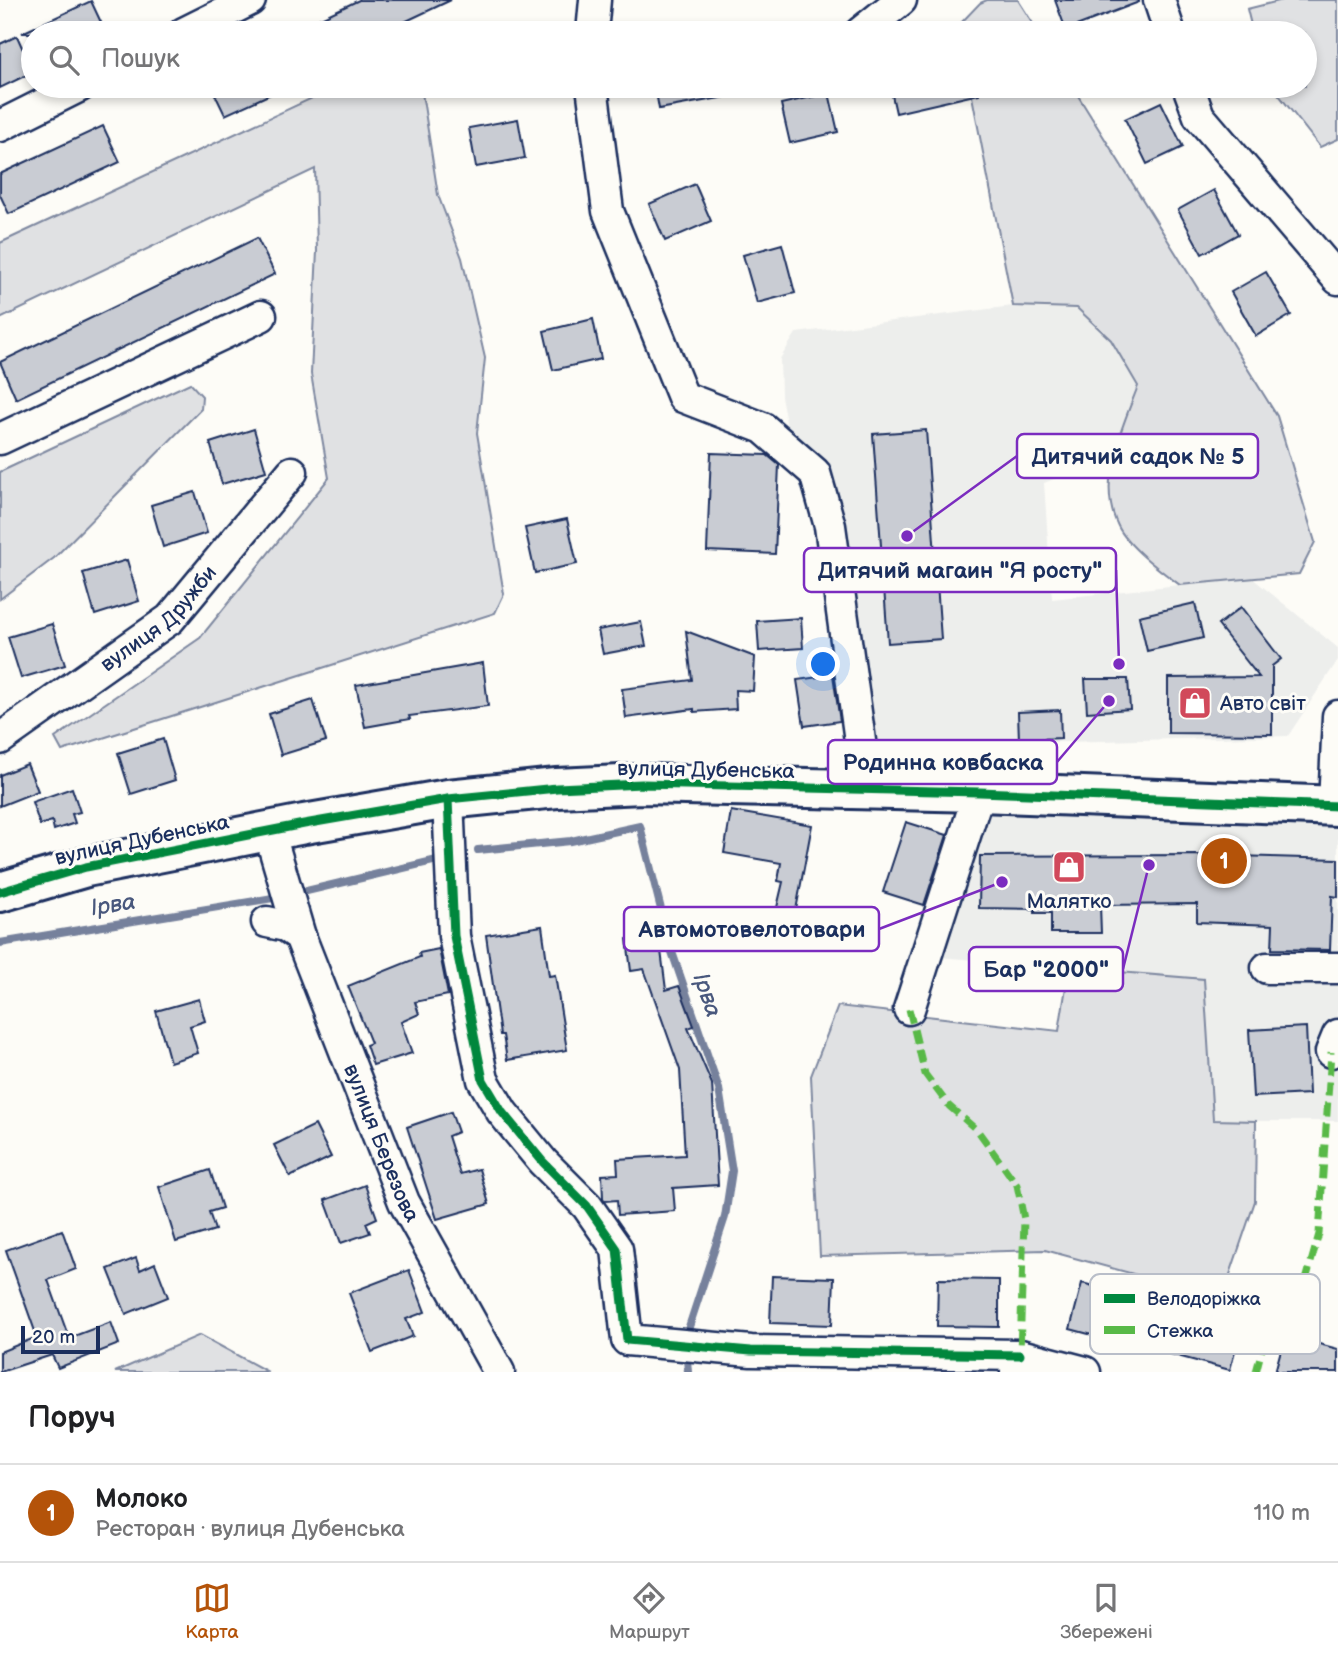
<!DOCTYPE html>
<html lang="uk">
<meta charset="utf-8">
<style>
:root{--surface:#fff;--page:#f2f2f2;--text:#202124;--muted:#757577;--line:#e0e0e0;--accent:#b45309}
body{margin:0;font-family:"Balsamiq Sans",sans-serif;background:var(--page);color:var(--text)}
.scale{position:absolute;left:21px;bottom:18px;width:79px;box-sizing:border-box;padding-left:7px;border:4px solid #1b2f5e;border-top:0;font-size:19px;line-height:24px;white-space:nowrap;color:#1b2f5e;-webkit-text-stroke:5px #fdfcf7;paint-order:stroke}
.you{position:absolute;left:824px;top:665px;width:24px;height:24px;margin:-18px;border:5px solid #fff;border-radius:50%;background:#1a73e8;box-shadow:0 0 0 10px #1a73e833}
.badge{display:grid;place-items:center;width:46px;height:46px;border-radius:50%;background:var(--accent);color:#fff;font-size:23px;font-weight:700}
.pin{position:absolute;translate:-50% -50%;border:4px solid #fff;box-shadow:0 2px 7px #0006}
.list{margin:0;padding:0;list-style:none}
h2{display:flex;justify-content:space-between;align-items:center;height:91px;margin:0;padding:0 28px;font-size:30px}
h2 small{font-size:23px;font-weight:400;color:var(--muted)}
.list li{display:grid;grid-template-columns:46px 1fr auto;gap:21px;align-items:center;box-sizing:border-box;height:98px;padding:0 28px;border-top:2px solid var(--line)}
.list b{display:block;font-size:26px;white-space:nowrap}
.list p{margin:0;font-size:23px;white-space:nowrap;color:var(--muted)}
.list em{font-size:23px;font-style:normal;color:var(--muted)}
.icon{flex:none;width:38px;height:38px;fill:none;stroke:currentColor;stroke-width:2;stroke-linecap:round;stroke-linejoin:round}
.map{position:relative;flex:none;width:1338px;height:1372px;overflow:hidden}
.search{position:absolute;background:var(--surface);box-shadow:0 4px 10px #0003;left:21px;right:21px;top:21px;height:77px;display:flex;align-items:center;gap:18px;box-sizing:border-box;padding:0 24px;border-radius:38px;color:var(--muted);font-size:26px}
.sheet{height:189px;background:var(--surface)}
nav{display:flex;justify-content:space-around;align-items:center;box-sizing:border-box;height:98px;border-top:2px solid var(--line);background:var(--surface);font-size:19px;color:var(--muted)}
nav a{display:grid;justify-items:center;gap:4px}
nav .on{color:var(--accent)}
.map>svg:first-child{display:block}
.built{fill:#edeeec}
.green{fill:#e0e1e3;stroke:#7e88a0;stroke-width:2}
.lines{fill:none;stroke-linecap:round;stroke-linejoin:round}
.stream{stroke:#76819c;stroke-width:8}
.building{fill:#c9ccd3;stroke:#1b2f5e;stroke-width:2}
.minor-casing{stroke:#1b2f5e;stroke-width:35}
.major-casing{stroke:#1b2f5e;stroke-width:44}
.minor{stroke:#fdfcf7;stroke-width:30}
.major{stroke:#fdfcf7;stroke-width:38}
.quiet{stroke:#58b947;stroke-width:7;stroke-dasharray:14 7;stroke-linecap:butt}
.cycleway-casing{stroke:#fdfcf7;stroke-width:13}
.cycleway{stroke:#00873e;stroke-width:9}
.labels{text-anchor:middle;dominant-baseline:central;stroke-width:6;stroke-linejoin:round;paint-order:stroke}
.street-label{font-size:21px;fill:#1b2f5e;stroke:#fdfcf7}
.poi-label{font-size:21px;fill:#1b2f5e;stroke:#fdfcf7;text-anchor:start}
.water-label{font-size:23px;font-style:italic;fill:#49587d;stroke:#fdfcf7}
.key{fill:#fdfcf7;stroke:#b9bec9;stroke-width:2}
.key-label{font-size:19px;fill:#1b2f5e}
.leader{fill:none;stroke:#7b2cbf;stroke-width:2.5}
.callout-dot{fill:#7b2cbf;stroke:#fdfcf7;stroke-width:2.5}
.callout{fill:#fdfcf7;stroke:#7b2cbf;stroke-width:2.5}
.callout-label{font-size:23px;text-anchor:middle;font-weight:bold;fill:#1b2f5e}
</style>
<div class="map">
<svg width="1338" height="1372" viewBox="0 0 1338 1372">
<rect width="100%" height="100%" fill="#fdfcf7"/>
<filter id="ink" filterUnits="userSpaceOnUse"><feTurbulence type="fractalNoise" baseFrequency=".0143" numOctaves="2"/><feDisplacementMap in="SourceGraphic" scale="14" xChannelSelector="R" yChannelSelector="G"/><feConvolveMatrix kernelMatrix="1 2 1 2 8 2 1 2 1" color-interpolation-filters="sRGB"/></filter>
<g filter="url(#ink)">
<g class="built">
<path d="M1013,306L1077,308L1111,340L1138,386L1111,456L1044,483L1052,599L1251,577L1338,648V660L1288,736L875,747L827,467L787,428L781,396L780,359L796,333Z"/>
<path d="M979,792L1338,806V1121H1213L1203,979L927,956Z"/>
</g>
<g class="green">
<path d="M987,0H1018L1039,33H960L958,26L980,3Z"/>
<path d="M1283,0H1338V139L1320,147L1272,86H1305V33H1253L1247,9Z"/>
<path d="M338,86H421L438,195L462,258L485,358L477,433L504,594L495,613L62,751L55,738L200,638L329,478L311,374L317,251L315,169L0,319V243Z"/>
<path d="M970,86H1072L1277,416L1315,542L1299,574L1180,585C1161,571 1128,547 1118,526C1096,482 1122,428 1138,386L1111,340L1077,308L1013,306Z"/>
<path d="M190,383L202,396L201,409L54,558L0,599V472Z"/>
<path d="M1069,968L1204,979L1213,1120L1256,1121L1255,1201L1222,1298L1045,1250L820,1256L811,1076L838,1006L1059,1031Z"/>
<path d="M200,1335L268,1372H115Z"/>
</g>
<g class="lines">
<g class="stream">
<path d="M478,850L571,841L640,826L671,949L719,1089L732,1171L725,1217L687,1333"/>
<path d="M294,894L437,860"/>
<path d="M0,943L273,898"/>
<path d="M687,1359L688,1372"/>
</g>
</g>
<g class="building">
<path d="M359,0H451L381,33H289Z"/>
<path d="M1055,0H1139V2L1066,30Z"/>
<path d="M91,1L106,33H22Z"/>
<path d="M17,36L33,72L0,88V44Z"/>
<path d="M211,86H288L225,115Z"/>
<path d="M655,86H725L726,97L659,109Z"/>
<path d="M890,86H978L979,94L896,113Z"/>
<path d="M829,93L838,132L790,143L781,104Z"/>
<path d="M1161,102L1183,147L1147,164L1125,119Z"/>
<path d="M518,119L525,158L476,167L469,128Z"/>
<path d="M103,126L120,162L9,214L0,195V174Z"/>
<path d="M695,184L711,221L665,241L649,204Z"/>
<path d="M1214,190L1238,234L1202,254L1178,210Z"/>
<path d="M257,238L275,274L16,399L0,362Z"/>
<path d="M782,244L795,293L757,303L743,255Z"/>
<path d="M1266,272L1291,315L1256,336L1231,292Z"/>
<path d="M593,319L601,359L553,370L544,331Z"/>
<path d="M254,429L266,471L222,484L210,443Z"/>
<path d="M926,430L941,639L888,643L873,434Z"/>
<path d="M711,453L767,455L779,465L775,554L707,551Z"/>
<path d="M195,492L207,533L163,547L151,505Z"/>
<path d="M567,519L577,564L535,573L525,528Z"/>
<path d="M127,560L139,601L95,615L83,573Z"/>
<path d="M1195,603L1203,638L1147,651L1139,616Z"/>
<path d="M1241,607L1281,659L1272,666V734L1168,733V678L1259,677L1218,625Z"/>
<path d="M801,618L803,648L759,651L757,621Z"/>
<path d="M641,622L646,646L603,654L598,630Z"/>
<path d="M52,624L65,665L21,678L8,637Z"/>
<path d="M686,631L755,657L753,691L735,690L736,709L694,712V709L626,718L622,689L692,680Z"/>
<path d="M483,663L488,706L409,716L410,719L365,727L356,685Z"/>
<path d="M833,675L840,721L804,726L797,680Z"/>
<path d="M1085,679H1128L1130,709L1087,712Z"/>
<path d="M313,700L326,741L281,755L269,714Z"/>
<path d="M1060,710L1061,738L1019,740L1018,712Z"/>
<path d="M163,739L175,780L131,794L118,753Z"/>
<path d="M27,764L38,791L0,806V775Z"/>
<path d="M72,788L80,812L72,814L75,823L54,830L52,821L40,825L32,802Z"/>
<path d="M731,811L812,825L796,910L831,919L824,946L771,933L783,882L778,881L781,863L724,853Z"/>
<path d="M906,822L947,835L924,905L883,892Z"/>
<path d="M1202,855L1338,859V897L1332,896L1330,950L1272,949L1273,925L1197,922V904L1100,905L1101,933H1051V913H1035V909L979,908L980,856Z"/>
<path d="M542,926L549,976L555,975L567,1050L507,1060L503,1035H500L486,935Z"/>
<path d="M659,935L666,990L679,986L694,1026L688,1028L712,1084L718,1185L673,1188L675,1211L618,1215L617,1200L605,1201L603,1198L602,1175L618,1174L617,1159L685,1155L680,1070L644,969L631,971L627,939Z"/>
<path d="M439,949L448,995L415,1002L419,1014L401,1022L412,1053L373,1065L366,1045L371,1043L348,986L420,957L419,953Z"/>
<path d="M199,999L205,1021L190,1026L198,1053L170,1062L156,1011Z"/>
<path d="M1306,1027L1309,1094L1253,1097L1249,1030Z"/>
<path d="M451,1112L458,1132L448,1136L460,1174L479,1169L489,1204L437,1219L407,1127Z"/>
<path d="M315,1125L331,1157L290,1177L274,1145Z"/>
<path d="M210,1170L222,1208L209,1212L215,1230L176,1242L159,1187Z"/>
<path d="M365,1185L377,1218L366,1223L370,1233L341,1243L325,1200Z"/>
<path d="M62,1230L76,1269L48,1280L69,1338L111,1322L119,1344L58,1368L52,1355L0,1372V1352L37,1337L6,1250Z"/>
<path d="M136,1258L140,1270L155,1263L168,1297L126,1314L108,1269Z"/>
<path d="M409,1270L425,1312L406,1319L413,1336L372,1352L349,1293Z"/>
<path d="M772,1276L834,1278L832,1325L770,1323Z"/>
<path d="M938,1279L999,1280V1327L937,1326Z"/>
<path d="M1082,1283L1142,1299L1130,1345L1070,1329Z"/>
<path d="M1182,1308L1242,1324L1230,1370L1170,1354Z"/>
<path d="M1285,1335L1338,1349V1372H1275Z"/>
</g>
<g class="lines">
<defs>
<g id="minor">
<path d="M1159,0L1170,33"/>
<path d="M184,33L250,0"/>
<path d="M592,33L595,0"/>
<path d="M860,33L901,0"/>
<path d="M592,86L608,211L683,397L763,428L815,473L830,526L867,791"/>
<path d="M1188,86L1199,116L1338,279"/>
<path d="M0,126L80,86"/>
<path d="M0,439L261,316"/>
<path id="s1" d="M0,739L170,619L292,472"/>
<path d="M448,799L454,936L483,1080L502,1112L543,1162L587,1206L617,1249L627,1340L751,1351L1020,1355"/>
<path d="M1334,806L1338,716"/>
<path d="M269,831L300,936"/>
<path id="s2" d="M267,922L286,926L300,936L404,1202L499,1372"/>
<path d="M1267,968H1338"/>
<path d="M909,1009L979,792"/>
<path d="M1331,1052L1338,1035"/>
<path d="M1016,1372L1020,1355L1085,1372"/>
</g>
<path id="major" d="M0,892L86,867L304,824L448,799L557,788L642,784L979,792L1338,806"/>
</defs>
<use href="#minor" class="minor-casing"/>
<use href="#major" class="major-casing"/>
<use href="#minor" class="minor"/>
<use href="#major" class="major"/>
<g class="quiet">
<path d="M909,1009L925,1074L949,1106L978,1131L1017,1185L1024,1219L1020,1355"/>
<path d="M1256,1372L1269,1323L1306,1280L1319,1234L1331,1052"/>
</g>
<defs>
<g id="cycleway">
<path d="M448,799L454,936L483,1080L502,1112L543,1162L587,1206L617,1249L627,1340L751,1351L1020,1355"/>
<path d="M0,892L86,867L304,824L448,799L557,788L642,784L979,792L1338,806"/>
</g>
</defs>
<use href="#cycleway" class="cycleway-casing"/>
<use href="#cycleway" class="cycleway"/>
</g>
</g>
<defs>
<symbol id="shop-square" viewBox="-11 -11 22 22"><rect x="-9" y="-9" width="18" height="18" rx="4" fill="#d1495b" stroke="#fdfcf7"/><path d="M-5-2.5h2.3a2.7 3.5 0 0 1 5.4 0H5L5.5 6h-11ZM-1.5-2.5h3a1.5 2.3 0 0 0-3 0Z" fill="#fff"/></symbol>
</defs>
<g fill-rule="evenodd">
<use href="#shop-square" x="1176" y="684" width="38" height="38"/>
<use href="#shop-square" x="1050" y="848" width="38" height="38"/>
</g>
<g class="labels">
<g class="street-label">
<text stroke="none"><textPath href="#s1" startOffset="200">вулиця Дружби</textPath></text>
<text transform="translate(706 770) rotate(1)">вулиця Дубенська</text>
<text transform="translate(142 840) rotate(-12)">вулиця Дубенська</text>
<text stroke="none"><textPath href="#s2" startOffset="259">вулиця Березова</textPath></text>
</g>
<g class="poi-label">
<text x="1220" y="703">Авто світ</text>
<text x="1069" y="901" text-anchor="middle">Малятко</text>
</g>
<g class="water-label">
<text transform="translate(113 905) rotate(-9)">Ірва</text>
<text transform="translate(707 995) rotate(71)">Ірва</text>
</g>
</g>
<rect x="1090" y="1274" width="230" height="80" rx="10" class="key"/>
<rect x="1104" y="1294" width="31" height="9" fill="#00873e"/>
<rect x="1104" y="1326" width="31" height="8" fill="#58b947"/>
<g class="key-label">
<text x="1147" y="1305">Велодоріжка</text>
<text x="1147" y="1337">Стежка</text>
</g>
<path class="leader" d="M907 536L1017 456M1119 664L1116 570M1109 701L1057 762M1002 882L879 929M1149 865L1123 969"/>
<g class="callout-dot">
<circle cx="907" cy="536" r="7"/>
<circle cx="1119" cy="664" r="7"/>
<circle cx="1109" cy="701" r="7"/>
<circle cx="1002" cy="882" r="7"/>
<circle cx="1149" cy="865" r="7"/>
</g>
<g class="callout">
<rect x="1017" y="434" width="241" height="44" rx="7"/>
<rect x="804" y="548" width="312" height="44" rx="7"/>
<rect x="828" y="740" width="229" height="44" rx="7"/>
<rect x="624" y="907" width="255" height="44" rx="7"/>
<rect x="969" y="947" width="154" height="44" rx="7"/>
</g>
<g class="callout-label">
<text x="1138" y="464">Дитячий садок № 5</text>
<text x="960" y="578">Дитячий магаин "Я росту"</text>
<text x="943" y="770">Родинна ковбаска</text>
<text x="752" y="937">Автомотовелотовари</text>
<text x="1046" y="977">Бар "2000"</text>
</g>
</svg>
<div class="scale">20 m</div>
<div class="you"></div>
<div class="pin badge" style="left:1224px;top:861px">1</div>
<div class="search"><svg class="icon" aria-label="search" viewBox="0 0 24 24"><circle cx="10" cy="10" r="6"/><path d="M15 15l6 6"/></svg>Пошук</div>
</div>
<section class="sheet">
<h2>Поруч<small></small></h2>
<ul class="list">
<li><span class="badge">1</span><div><b>Молоко</b><p>Ресторан · вулиця Дубенська</p></div><em>110 m</em></li>
</ul>
</section>
<nav>
<a class="on"><svg class="icon" aria-label="map" viewBox="0 0 24 24"><path d="M3 6l6-2 6 2 6-2v14l-6 2-6-2-6 2zM9 4v14M15 6v14"/></svg>Карта</a>
<a><svg class="icon" aria-label="directions" viewBox="0 0 24 24"><path d="M12 3l9 9-9 9-9-9zM9 14v-3h6M13 9l2 2-2 2"/></svg>Маршрут</a>
<a><svg class="icon" aria-label="saved" viewBox="0 0 24 24"><path d="M7 4h10v16l-5-4-5 4z"/></svg>Збережені</a>
</nav>
